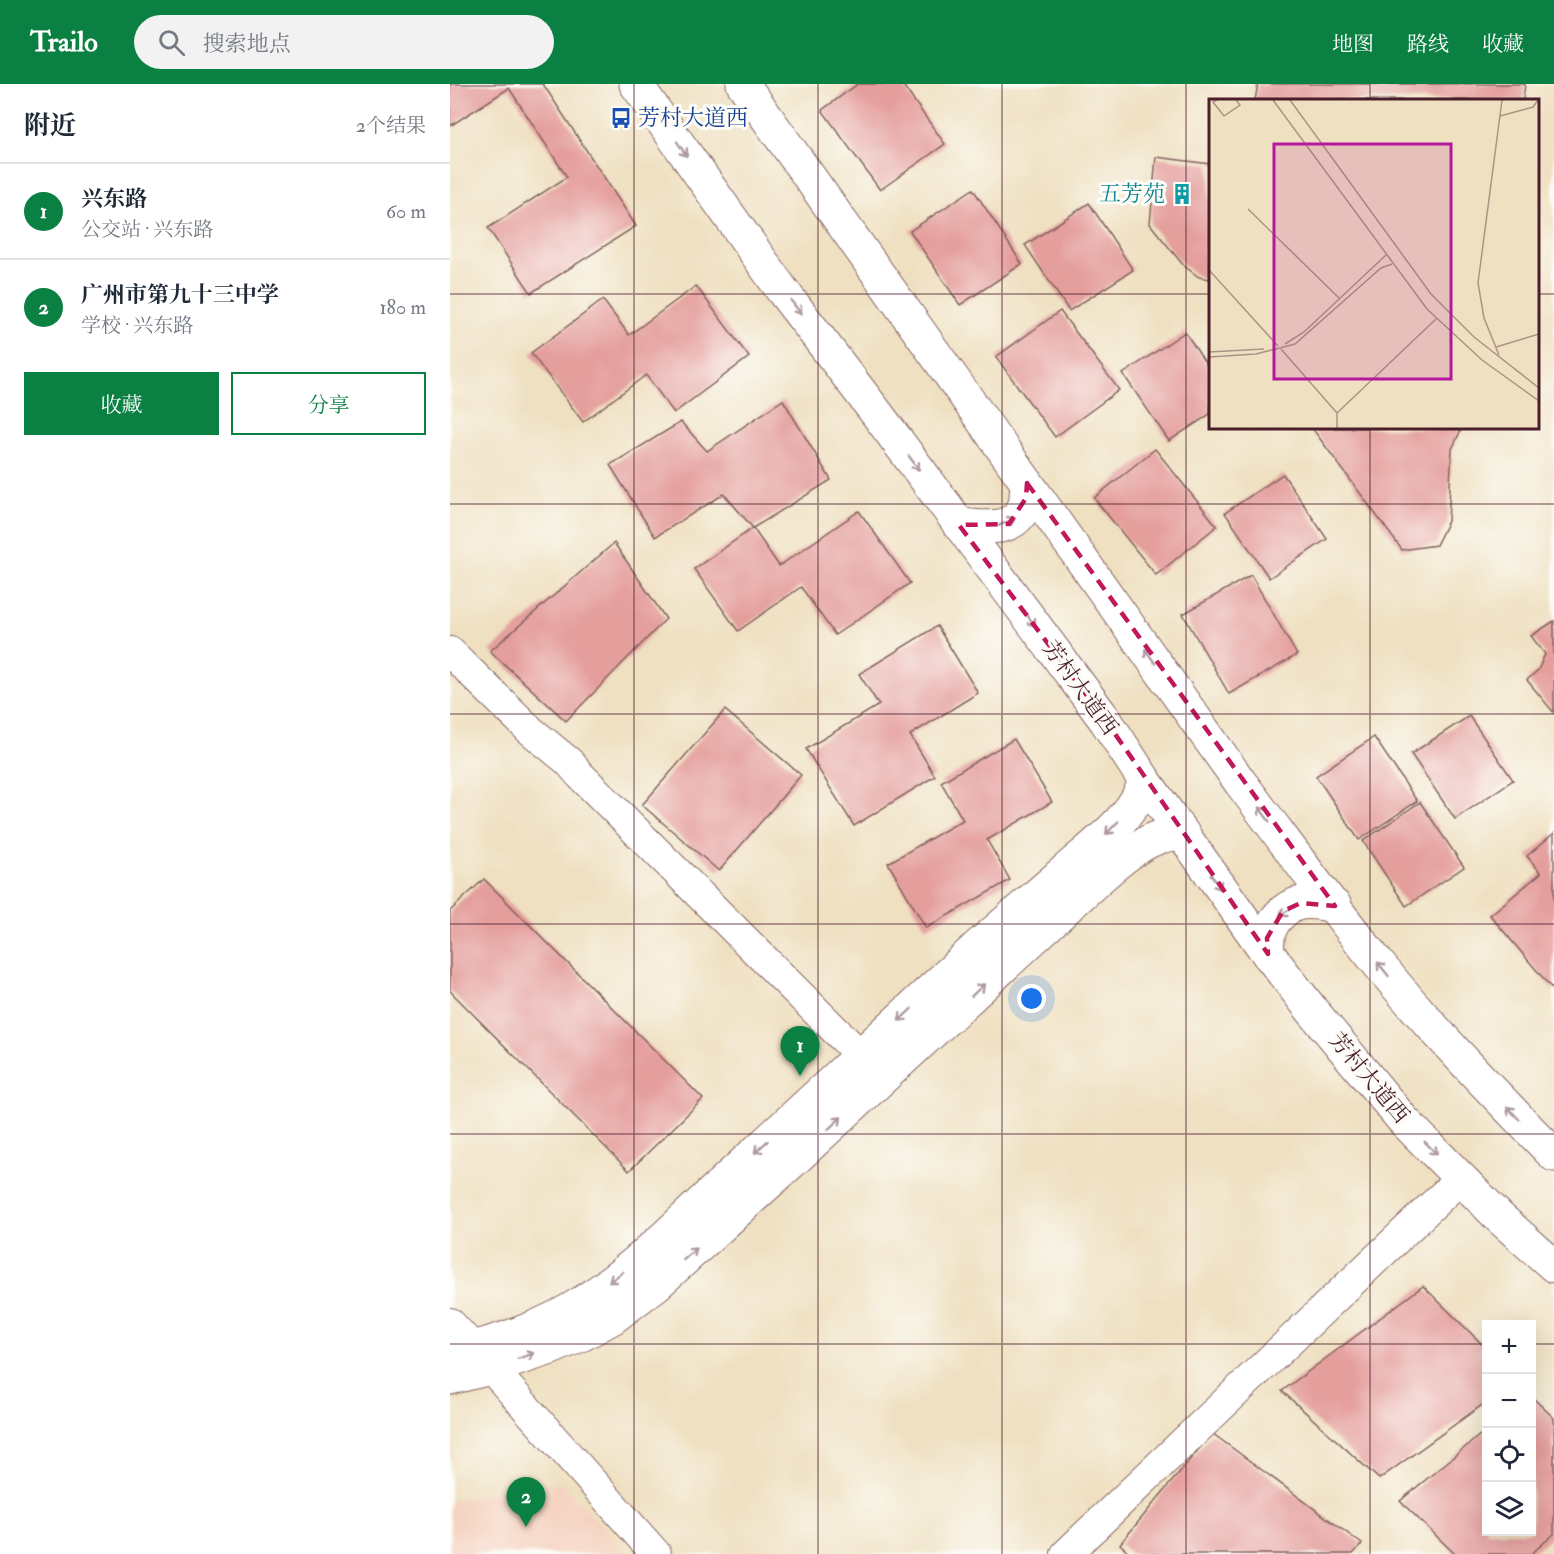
<!DOCTYPE html>
<html lang="zh">
<meta charset="utf-8">
<style>
:root{--surface:#fff;--page:#f2f2f3;--text:#1f2937;--muted:#747a83;--line:#e0e1e3;--accent:#0b8043}
body{margin:0;font-family:"IM FELL Double Pica","Noto Serif SC",serif;background:var(--page);color:var(--text)}
.controls{position:absolute;right:18px;bottom:18px;display:grid;overflow:hidden;border-radius:0px;box-shadow:0 6px 24px #0002}
.controls button{width:54px;height:54px;display:grid;place-items:center;padding:0;border:0;border-bottom:2px solid var(--line);background:var(--surface);color:var(--text);font:30px sans-serif}
.you{position:absolute;left:582px;top:915px;width:21px;height:21px;margin:-15px;border:4px solid #fff;border-radius:50%;background:#1a73e8;box-shadow:0 0 0 9px #1a73e833}
.badge{display:grid;place-items:center;width:39px;height:39px;border-radius:50%;background:var(--accent);color:#fff;font-size:20px;font-weight:700}
.pin{position:absolute;translate:-50% -50px;filter:drop-shadow(0 2px 3px #0008)}
.pin::after{content:'';position:absolute;top:32px;width:21px;height:18px;background:inherit;clip-path:polygon(0 0,100% 0,50% 100%)}
.list{margin:0;padding:0;list-style:none}
h2{display:flex;justify-content:space-between;align-items:center;height:78px;margin:0;padding:0 24px;font-size:26px}
h2 small{font-size:20px;font-weight:400;color:var(--muted)}
.list li{display:grid;grid-template-columns:39px 1fr auto;gap:18px;align-items:center;box-sizing:border-box;height:96px;padding:0 24px;border-top:2px solid var(--line)}
.list b{display:block;font-size:22px;white-space:nowrap}
.list p{margin:0;font-size:20px;white-space:nowrap;color:var(--muted)}
.list em{font-size:20px;font-style:normal;color:var(--muted)}
.actions{display:flex;gap:12px;padding:18px 24px}
.actions a{flex:1;padding:14px 0;border:2px solid var(--accent);border-radius:0px;text-align:center;font-size:21px;color:var(--accent)}
.actions .main{background:var(--accent);color:#fff}
.icon{flex:none;width:33px;height:33px;fill:none;stroke:currentColor;stroke-width:2;stroke-linecap:round;stroke-linejoin:round}
.map{position:relative;flex:none;width:1104px;height:1470px;overflow:hidden}
header{display:flex;align-items:center;gap:36px;box-sizing:border-box;height:84px;padding:0 30px;background:var(--accent);color:#fff}
header strong{font-size:28px}
nav{display:flex;gap:33px;margin-inline-start:auto;font-size:21px}
.search{width:420px;height:54px;background:var(--page);display:flex;align-items:center;gap:15px;box-sizing:border-box;padding:0 21px;border-radius:33px;color:var(--muted);font-size:22px}
main{display:flex}
aside{flex:1;background:var(--surface)}
.map>svg:first-child{display:block}
.built{fill:#f5d3c1}
.building{fill:#e49e9c}
.lines{fill:none;stroke-linecap:round;stroke-linejoin:round}
.street-casing{stroke:#846360;stroke-width:32}
.secondary-casing{stroke:#846360;stroke-width:35}
.highway-casing{stroke:#846360;stroke-width:35}
.street{stroke:#fff;stroke-width:30}
.secondary{stroke:#fff;stroke-width:33}
.highway{stroke:#fff;stroke-width:33}
.oneway{stroke:#ae9aa0}
.marked{fill:none;stroke:#c2185b;stroke-width:4.5;stroke-dasharray:12 8;stroke-linejoin:round}
.grid{fill:none;stroke:#4a1f2b;stroke-width:1.5;stroke-opacity:0.55}
.labels{text-anchor:middle;dominant-baseline:central;stroke-width:6;stroke-linejoin:round;paint-order:stroke}
.transit-label{font-size:22px;fill:#164399;stroke:#fdfcf7;text-anchor:start}
.culture-label{font-size:22px;fill:#0d838f;stroke:#fdfcf7;text-anchor:end}
.street-label{font-size:22px;fill:#4a1f2b;stroke:#fdfcf7}
.inset-road{fill:none;stroke:#ad9385;stroke-width:1.5}
.view{fill:#b5179e;fill-opacity:0.15;stroke:#b5179e;stroke-width:3}
.inset-edge{fill:none;stroke:#4a1f2b;stroke-width:3}
</style>
<header>
<strong>Trailo</strong>
<div class="search"><svg class="icon" aria-label="search" viewBox="0 0 24 24"><circle cx="10" cy="10" r="6"/><path d="M15 15l6 6"/></svg>搜索地点</div>
<nav><a>地图</a><a>路线</a><a>收藏</a></nav>
</header>
<main>
<aside>
<h2>附近<small>2个结果</small></h2>
<ul class="list">
<li><span class="badge">1</span><div><b>兴东路</b><p>公交站 · 兴东路</p></div><em>60 m</em></li>
<li><span class="badge">2</span><div><b>广州市第九十三中学</b><p>学校 · 兴东路</p></div><em>180 m</em></li>
</ul>
<div class="actions"><a class="main">收藏</a><a>分享</a></div>
</aside>
<div class="map">
<svg width="1104" height="1470" viewBox="0 0 1104 1470">
<rect width="100%" height="100%" fill="#fdfcf7"/>
<filter id="ink" filterUnits="userSpaceOnUse"><feTurbulence type="fractalNoise" baseFrequency=".0167" numOctaves="2"/><feDisplacementMap in="SourceGraphic" scale="12" xChannelSelector="R" yChannelSelector="G"/><feConvolveMatrix kernelMatrix="1 2 1 2 8 2 1 2 1" color-interpolation-filters="sRGB"/></filter>
<filter id="wash" filterUnits="userSpaceOnUse"><feTurbulence type="fractalNoise" baseFrequency=".008" numOctaves="4" result="noise"/><feDisplacementMap in="SourceGraphic" scale="24" xChannelSelector="R" yChannelSelector="G"/><feGaussianBlur stdDeviation="1.35" result="paint"/><feColorMatrix in="noise" values="0 0 0 0 0 0 0 0 0 0 0 0 0 0 0 0 0 1.4 0 .05"/><feComposite in="paint" operator="in"/></filter>
<g filter="url(#wash)">
<rect width="100%" height="100%" fill="#efe0c1"/>
<path class="built" d="M112,1399L177,1470H0V1416Z"/>
<g id="blocks">
<g class="building">
<path d="M0,0H93L186,142L81,209L38,144L117,93L59,4L0,42Z"/>
<path d="M408,0H452L495,60L430,106L372,26Z"/>
<path d="M808,0H1075L1073,16H805Z"/>
<path d="M706,73L760,80V195L749,193L734,182L700,140Z"/>
<path d="M523,105L572,180L510,221L460,147Z"/>
<path d="M639,119L683,186L619,227L575,161Z"/>
<path d="M246,202L299,273L224,329L196,291L133,338L81,269L153,216L179,251Z"/>
<path d="M610,227L669,306L605,353L546,273Z"/>
<path d="M735,248L760,286V330L719,357L673,290Z"/>
<path d="M333,316L381,396L303,444L274,410L205,453L160,381L231,338L257,367Z"/>
<path d="M862,344H1012L1002,365L998,437L986,461L952,466Z"/>
<path d="M705,365L767,442L706,491L644,414Z"/>
<path d="M833,390L877,455L819,494L775,429Z"/>
<path d="M409,427L460,499L385,551L351,503L288,547L244,485L303,444L329,482Z"/>
<path d="M164,459L216,535L116,637L40,567Z"/>
<path d="M801,491L847,571L779,610L733,530Z"/>
<path d="M1104,537V629L1077,596L1088,586L1095,570L1081,552Z"/>
<path d="M487,542L528,609L460,651L485,692L404,742L356,665L429,621L409,590Z"/>
<path d="M275,626L351,691L269,787L192,721Z"/>
<path d="M1019,632L1063,696L1005,735L961,670Z"/>
<path d="M924,653L967,717L909,756L866,692Z"/>
<path d="M564,655L602,718L537,756L560,796L476,844L438,779L513,736L491,698Z"/>
<path d="M970,718L1014,783L956,822L913,757Z"/>
<path d="M1104,749V907L1040,831L1091,789L1077,772Z"/>
<path d="M34,795L253,1015L179,1087L0,907V827Z"/>
<path d="M973,1202L1036,1264V1318L929,1395L832,1307Z"/>
<path d="M1082,1313L1104,1334V1450L1081,1470H1005L950,1417L1036,1346V1448H1082Z"/>
<path d="M762,1349L912,1460L903,1470H681L670,1460Z"/>
</g>
</g>
</g>
<g filter="url(#ink)">
<use href="#blocks" fill-opacity="0" stroke="#846360" stroke-width="1.5"/>
<g class="lines">
<defs>
<g id="street">
<path d="M0,568L80,646L119,678L130,691L411,972"/>
<path d="M0,1239L23,1264"/>
<path d="M41,1284L206,1470"/>
<path d="M616,1470L1011,1094"/>
</g>
<g id="secondary">
<path d="M0,1270C48,1258 94,1244 136,1216C189,1181 234,1134 281,1091C364,1015 445,939 527,863C557,837 587,811 617,785C644,761 684,733 695,697"/>
<path d="M0,1294L41,1284L101,1264L131,1251L162,1234L207,1200L344,1076L623,818C646,798 684,758 714,752C720,750 726,750 733,750"/>
</g>
<g id="highway">
<path d="M186,0L332,206L428,331L656,637L695,697L813,863L861,925L953,1036L1050,1134L1104,1182"/>
<path d="M293,0L790,698C837,760 882,823 931,883C985,949 1045,1010 1104,1071"/>
<path d="M509,441C532,442 563,450 574,423C577,416 576,406 577,399"/>
<path d="M818,870C818,865 817,860 818,855C819,838 835,822 851,819C862,817 874,820 885,822"/>
</g>
</defs>
<use href="#street" class="street-casing"/>
<use href="#secondary" class="secondary-casing"/>
<use href="#highway" class="highway-casing"/>
<use href="#street" class="street"/>
<use href="#secondary" class="secondary"/>
<use href="#highway" class="highway"/>
</g>
<defs><path id="oneway-shaft" d="M-6 0H5M1.5-3L5.5 0L1.5 3" fill="none" stroke-width="1.6" stroke-linecap="round" stroke-linejoin="round" transform="scale(1.5)"/></defs>
<g class="oneway">
<use href="#oneway-shaft" transform="translate(232 65) rotate(55)"/>
<use href="#oneway-shaft" transform="translate(346 223) rotate(52)"/>
<use href="#oneway-shaft" transform="translate(464 379) rotate(54)"/>
<use href="#oneway-shaft" transform="translate(557 438) rotate(-24)"/>
<use href="#oneway-shaft" transform="translate(580 535) rotate(53)"/>
<use href="#oneway-shaft" transform="translate(700 572) rotate(-125)"/>
<use href="#oneway-shaft" transform="translate(814 730) rotate(-127)"/>
<use href="#oneway-shaft" transform="translate(662 744) rotate(134)"/>
<use href="#oneway-shaft" transform="translate(766 798) rotate(55)"/>
<use href="#oneway-shaft" transform="translate(837 827) rotate(147)"/>
<use href="#oneway-shaft" transform="translate(933 885) rotate(-129)"/>
<use href="#oneway-shaft" transform="translate(528 906) rotate(-43)"/>
<use href="#oneway-shaft" transform="translate(455 931) rotate(137)"/>
<use href="#oneway-shaft" transform="translate(1063 1029) rotate(-134)"/>
<use href="#oneway-shaft" transform="translate(385 1039) rotate(-43)"/>
<use href="#oneway-shaft" transform="translate(311 1063) rotate(138)"/>
<use href="#oneway-shaft" transform="translate(981 1064) rotate(45)"/>
<use href="#oneway-shaft" transform="translate(240 1170) rotate(-42)"/>
<use href="#oneway-shaft" transform="translate(166 1193) rotate(143)"/>
<use href="#oneway-shaft" transform="translate(76 1272) rotate(-18)"/>
</g>
</g>
<path class="marked" d="M577,399L885,822L851,819L833,827L817,854L818,870L656,637L509,441L559,440L576,414Z"/>
<path class="grid" d="M184,0V1470M368,0V1470M552,0V1470M736,0V1470M920,0V16M0,210H760M1088,210H1104M920,344V1470M0,420H1104M0,630H1104M0,840H1104M0,1050H1104M0,1260H1036M1082,1260H1104"/>
<defs>
<symbol id="bus-bare" viewBox="-9 -9 18 18"><path d="M-5-6H5V4H4V6H2V4H-2V6H-4V4H-5ZM-3.5-4V0h7V-4ZM-3.5 1.2v1.5H-2V1.2ZM2 1.2v1.5H3.5V1.2Z" fill="#1a4fb4" stroke="#fdfcf7" stroke-width="2.5" paint-order="stroke"/></symbol>
<symbol id="building-bare" viewBox="-9 -9 18 18"><path d="M-4-6H4V6H1V3H-1V6H-4ZM-2.5-4.3h1.7v1.8h-1.7ZM.8-4.3h1.7v1.8H.8ZM-2.5-1h1.7V.8h-1.7ZM.8-1h1.7V.8H.8Z" fill="#0f9aa8" stroke="#fdfcf7" stroke-width="2.5" paint-order="stroke"/></symbol>
</defs>
<g fill-rule="evenodd">
<use href="#bus-bare" x="156" y="19" width="30" height="30"/>
<use href="#building-bare" x="717" y="95" width="30" height="30"/>
</g>
<g class="labels">
<g class="transit-label">
<text x="188" y="34">芳村大道西</text>
</g>
<g class="culture-label">
<text x="715" y="110">五芳苑</text>
</g>
<g class="street-label">
<text transform="translate(630 604) rotate(54)">芳村大道西</text>
<text transform="translate(919 994) rotate(50)">芳村大道西</text>
</g>
</g>
<g transform="translate(759 15)">
<rect width="330" height="330" fill="#efe0c1"/>
<path class="inset-road" d="M8,1L4,3L15,17L31,6L27,1M64,1L218,210L273,261L330,302M81,1L222,195L265,238L330,289M291,17L324,8L329,1M39,110L131,200M0,171L69,247M76,245L95,233L177,156M287,248L330,235M72,250L128,314M0,253L55,250M290,256L275,219L269,184L293,1M0,258L47,255L86,245L172,169L183,165M128,329V314L227,220"/>
<path class="view" d="M65,45H242V280H65Z"/>
<rect width="330" height="330" class="inset-edge"/>
</g>
</svg>
<div class="controls">
<button>+</button>
<button>−</button>
<button><svg class="icon" aria-label="locate" viewBox="0 0 24 24"><circle cx="12" cy="12" r="6"/><path d="M12 2v4M12 18v4M2 12h4M18 12h4"/></svg></button>
<button><svg class="icon" aria-label="layers" viewBox="0 0 24 24"><path d="M12 4l9 5-9 5-9-5zM3 14l9 5 9-5"/></svg></button>
</div>
<div class="you"></div>
<div class="pin badge" style="left:350px;top:992px">1</div>
<div class="pin badge" style="left:76px;top:1443px">2</div>
</div>
</main>
